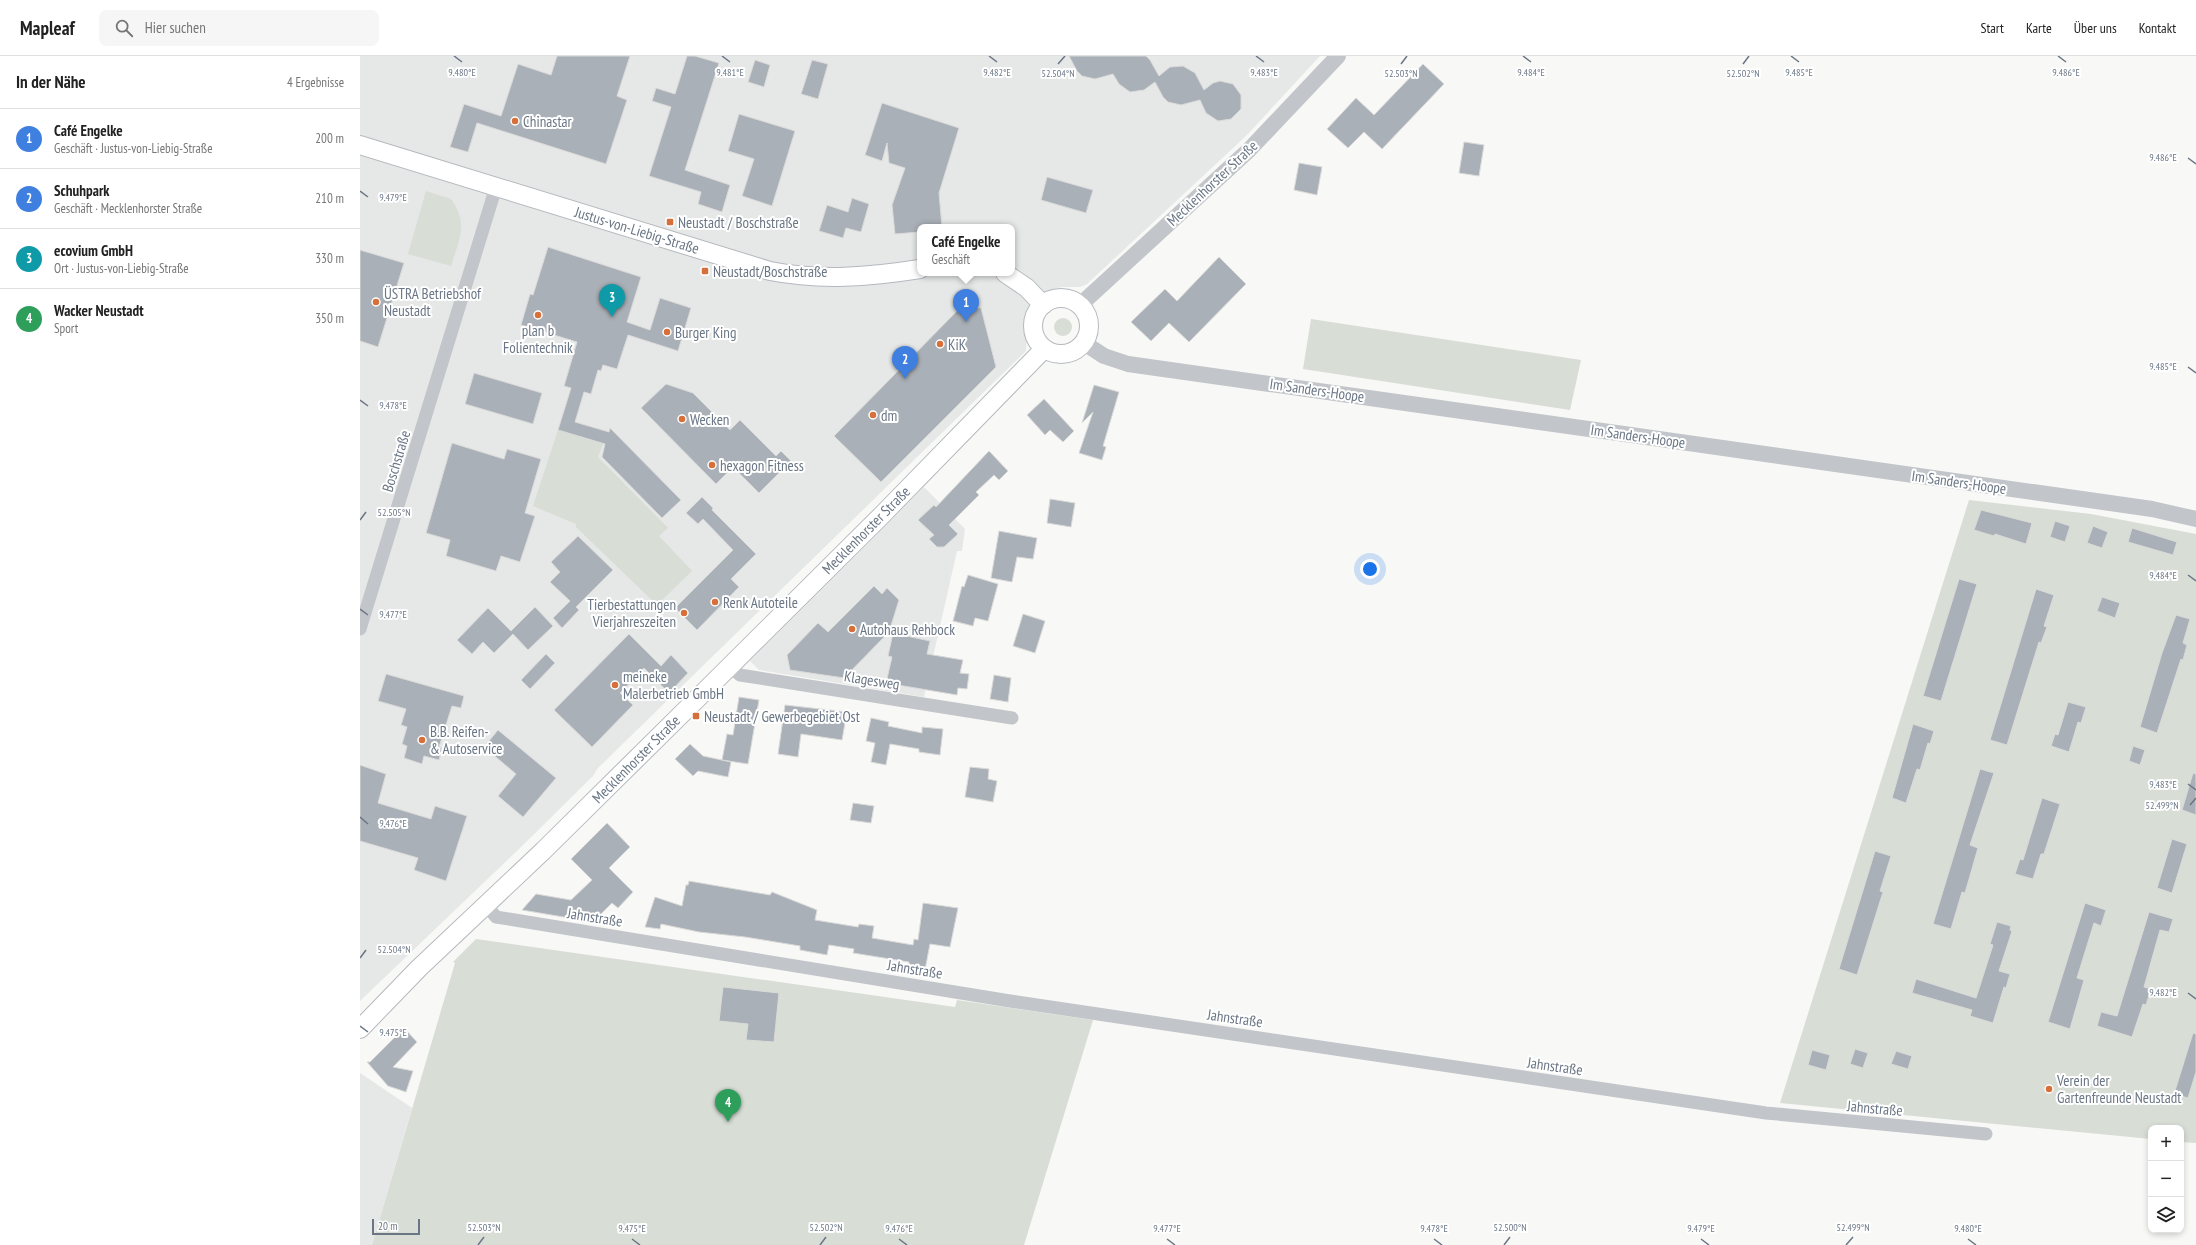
<!DOCTYPE html>
<html lang="de">
<meta charset="utf-8">
<style>
:root{--surface:#fff;--page:#f6f6f6;--text:#222;--muted:#767676;--line:#e0e0e0;--accent:#d93025}
body{margin:0;font-family:"PT Sans Narrow",sans-serif;background:var(--page);color:var(--text)}
.controls{position:absolute;right:12px;bottom:12px;display:grid;overflow:hidden;border-radius:8px;box-shadow:0 2px 6px #0003}
.controls button{width:36px;height:36px;display:grid;place-items:center;padding:0;border:0;border-bottom:1px solid var(--line);background:var(--surface);color:var(--text);font:20px sans-serif}
.scale{position:absolute;left:12px;bottom:10px;width:48px;box-sizing:border-box;padding-left:4px;border:2px solid #6a7685;border-top:0;font-size:11px;line-height:14px;white-space:nowrap;color:#6a7685;-webkit-text-stroke:3px #fff;paint-order:stroke}
.you{position:absolute;left:1010px;top:513px;width:14px;height:14px;margin:-10px;border:3px solid #fff;border-radius:50%;background:#1a73e8;box-shadow:0 0 0 6px #1a73e833}
.badge{display:grid;place-items:center;width:26px;height:26px;border-radius:50%;background:var(--accent);color:#fff;font-size:13px;font-weight:700}
.pin{position:absolute;translate:-50% -33px;filter:drop-shadow(0 1px 2px #0008)}
.pin::after{content:'';position:absolute;top:21px;width:14px;height:12px;background:inherit;clip-path:polygon(0 0,100% 0,50% 100%)}
.popup{position:absolute;left:557px;top:168px;width:98px;height:52px;box-sizing:border-box;display:grid;place-content:center;border-radius:8px;background:var(--surface);filter:drop-shadow(0 1px 3px #0005);font-size:13px;white-space:nowrap;color:var(--muted)}
.popup b{font-size:15px;color:var(--text)}
.popup::after{content:'';position:absolute;left:50%;top:100%;margin-left:-8px;border:8px solid transparent;border-top-color:var(--surface)}
.list{margin:0;padding:0;list-style:none}
h2{display:flex;justify-content:space-between;align-items:center;height:52px;margin:0;padding:0 16px;font-size:17px}
h2 small{font-size:13px;font-weight:400;color:var(--muted)}
.list li{display:grid;grid-template-columns:26px 1fr auto;gap:12px;align-items:center;box-sizing:border-box;height:60px;padding:0 16px;border-top:1px solid var(--line)}
.list b{display:block;font-size:15px;white-space:nowrap}
.list p{margin:0;font-size:13px;white-space:nowrap;color:var(--muted)}
.list em{font-size:13px;font-style:normal;color:var(--muted)}
.icon{flex:none;width:22px;height:22px;fill:none;stroke:currentColor;stroke-width:2;stroke-linecap:round;stroke-linejoin:round}
.map{position:relative;flex:none;width:1836px;height:1189px;overflow:hidden}
header{display:flex;align-items:center;gap:24px;box-sizing:border-box;height:56px;padding:0 20px;background:var(--surface);border-bottom:1px solid var(--line)}
header strong{font-size:19px}
nav{display:flex;gap:22px;margin-inline-start:auto;font-size:14px}
.search{width:280px;height:36px;background:var(--page);display:flex;align-items:center;gap:10px;box-sizing:border-box;padding:0 14px;border-radius:8px;color:var(--muted);font-size:15px}
main{display:flex}
aside{flex:1;background:var(--surface)}
.map>svg:first-child{display:block}
.built{fill:#e6e7e7;fill-rule:evenodd}
.green{fill:#d8ddd6}
.building{fill:#aab0b7;stroke:#dadad9}
.lines{fill:none;stroke-linecap:round;stroke-linejoin:round}
.secondary-casing{stroke:#b5b9be;stroke-width:20}
.minor{stroke:#c2c5c9;stroke-width:13}
.tertiary{stroke:#c2c5c9;stroke-width:16}
.secondary{stroke:#fff;stroke-width:18}
.ticks{fill:none;stroke:#6a7685;stroke-width:1.5}
.poi-dot{fill:#d66f39;stroke:#fff;stroke-width:1.5}
.labels{text-anchor:middle;dominant-baseline:central;stroke-width:4;stroke-linejoin:round;paint-order:stroke}
.poi-label{font-size:15px;fill:#6a7685;stroke:#fff;text-anchor:start}
.street-label{font-size:15px;fill:#6a7685;stroke:#fff}
.ticks-label{font-size:10px;text-anchor:middle;fill:#6a7685;stroke:#fff;stroke-width:4;stroke-linejoin:round;paint-order:stroke}
</style>
<header>
<strong>Mapleaf</strong>
<div class="search"><svg class="icon" aria-label="search" viewBox="0 0 24 24"><circle cx="10" cy="10" r="6"/><path d="M15 15l6 6"/></svg>Hier suchen</div>
<nav><a>Start</a><a>Karte</a><a>Über uns</a><a>Kontakt</a></nav>
</header>
<main>
<aside>
<h2>In der Nähe<small>4 Ergebnisse</small></h2>
<ul class="list">
<li><span class="badge" style="background:#3f7fe0">1</span><div><b>Café Engelke</b><p>Geschäft · Justus-von-Liebig-Straße</p></div><em>200 m</em></li>
<li><span class="badge" style="background:#3f7fe0">2</span><div><b>Schuhpark</b><p>Geschäft · Mecklenhorster Straße</p></div><em>210 m</em></li>
<li><span class="badge" style="background:#0f9aa8">3</span><div><b>ecovium GmbH</b><p>Ort · Justus-von-Liebig-Straße</p></div><em>330 m</em></li>
<li><span class="badge" style="background:#2e9e5b">4</span><div><b>Wacker Neustadt</b><p>Sport</p></div><em>350 m</em></li>
</ul>
</aside>
<div class="map">
<svg width="1836" height="1189" viewBox="0 0 1836 1189">
<rect width="100%" height="100%" fill="#f8f8f6"/>
<g class="built">
<path d="M0,0H960L886,80L727,228L720,231H702L690,234L677,242L668,258L666,295L238,712L233,720L159,793L0,945ZM560,171H652V217H560Z"/>
<path d="M564,431L605,473L602,495H597L564,641L399,614L390,605Z"/>
<path d="M0,1017L52,1052L12,1189H0Z"/>
</g>
<g class="green">
<path d="M66,135L91,143C109,168 99,184 91,210L48,198Z"/>
<circle cx="703" cy="271" r="9"/>
<path d="M951,263L1221,304L1210,354L943,313Z"/>
<path d="M198,374L243,388L238,401L308,472L299,480L332,515L297,549L216,471V468L173,450Z"/>
<path d="M1609,444L1731,458L1836,478V1087L1821,1086V1072H1791V1083L1420,1047Z"/>
<path d="M116,883L595,951L597,944L733,964L664,1189H12L95,907L93,906Z"/>
</g>
<g class="building">
<path d="M197,0H270L257,40L267,44L246,108L117,67L108,96L90,91L104,48L141,60L158,8L191,19Z"/>
<path d="M327,0H335L359,7L325,114L370,129L362,156L338,148L341,136L289,120L311,51L292,45L296,32L315,38Z"/>
<path d="M709,0H786L790,4L799,20L810,11L823,10L835,17L844,34L853,27L860,25L873,28L881,39V53L871,63L858,65L846,57L840,44L821,49L808,46L803,41L795,26L784,34L770,36L759,28L753,18L735,23L722,20L717,15Z"/>
<path d="M395,4L410,9L404,31L388,26Z"/>
<path d="M452,4L468,8L458,43L441,38Z"/>
<path d="M1063,8L1084,28L1022,93L1004,76L988,92L967,73L996,42L1014,59Z"/>
<path d="M522,47L599,72L579,137L582,171H560V176L535,178L532,149L545,112L529,107L527,87L522,105L505,99Z"/>
<path d="M379,58L435,75L412,150L382,140L394,103L368,95Z"/>
<path d="M1104,86L1124,89L1119,120L1099,117Z"/>
<path d="M939,107L962,111L957,139L934,134Z"/>
<path d="M687,121L733,134L726,157L681,144Z"/>
<path d="M492,142L509,148L501,176L486,172L483,182L459,175L467,149L488,156Z"/>
<path d="M188,191L281,221L267,266L290,274L300,242L331,252L318,295L268,279L257,313L243,309L241,315L238,314L231,338L224,336L215,366L249,376L250,372L321,444L302,462L242,401L245,388L198,374L211,332L204,330L217,286L161,269L170,238L173,239Z"/>
<path d="M0,194L44,207L18,291L0,285Z"/>
<path d="M859,201L886,228L829,286L809,267L791,285L771,266L805,233L817,245Z"/>
<path d="M600,252H621L636,311L521,426L474,380Z"/>
<path d="M114,317L182,337L173,368L105,348Z"/>
<path d="M306,328L333,337L370,374L380,364L416,400L421,395L431,405L399,437L373,411L356,428L281,352Z"/>
<path d="M734,329L759,336L743,390L746,391L742,404L719,397L733,356L722,367Z"/>
<path d="M684,343L714,375L703,386L690,374L685,379L667,359Z"/>
<path d="M92,387L144,403L147,393L181,403L165,457L175,460L160,506L141,500L136,515L86,500L90,484L66,477Z"/>
<path d="M629,395L648,415L639,424L634,419L616,436L619,439L589,469L598,478L584,491H577L569,483L574,479L558,464L574,449L576,451Z"/>
<path d="M342,441L353,452L352,454L396,498L371,523L379,531L337,574L315,552L373,494L343,463L338,468L326,457Z"/>
<path d="M690,443L715,447L711,471L687,467Z"/>
<path d="M1621,454L1672,467L1666,488L1635,478L1634,480L1614,474Z"/>
<path d="M1695,465L1710,470L1705,486L1690,481Z"/>
<path d="M1733,470L1748,476L1742,492L1727,487Z"/>
<path d="M1772,472L1817,486L1813,499L1768,486Z"/>
<path d="M639,475L677,482L673,503L657,501L652,526L631,522Z"/>
<path d="M218,480L253,514L216,551L219,554L202,572L193,562L210,545L190,526L200,516L191,506Z"/>
<path d="M608,519L638,528L628,565L615,562L613,570L593,565L602,530L604,531Z"/>
<path d="M1599,523L1617,528L1581,645L1563,640Z"/>
<path d="M514,530L522,538L527,532L539,544L529,576L484,622L430,614L427,599L458,567L468,576Z"/>
<path d="M1676,533L1694,539L1684,570L1687,571L1681,587L1679,586L1647,689L1630,684Z"/>
<path d="M1742,541L1760,547L1755,562L1737,555Z"/>
<path d="M175,551L193,570L168,594L153,578L134,597L123,586L112,598L97,584L128,552L151,575Z"/>
<path d="M663,558L685,565L675,597L653,590Z"/>
<path d="M1816,559L1830,563L1823,587L1827,589L1823,604L1821,603L1797,677L1780,671L1802,597Z"/>
<path d="M533,577L570,585L567,598L603,604L600,617L609,618L607,633L598,632L597,639L526,627L532,601L528,600Z"/>
<path d="M269,578L301,610L311,599L328,617L309,637L284,612L260,637L273,649L232,691L194,654Z"/>
<path d="M186,598L195,607L170,633L161,624Z"/>
<path d="M26,618L104,640L101,652L92,650L79,691L82,692L79,704L64,700L62,708L44,702L47,690L42,688L47,671L41,669L46,653L18,645Z"/>
<path d="M634,619L651,622L648,646L630,643Z"/>
<path d="M379,641L399,644L388,708L362,704L367,678L373,679Z"/>
<path d="M1708,646L1726,651L1721,667L1718,666L1709,696L1691,690L1695,678L1698,679Z"/>
<path d="M425,649L487,656L482,684L441,678L438,701L418,698Z"/>
<path d="M511,662L529,666L528,670L562,677V671L583,673L580,699L559,696V693L530,688L526,709L511,706L515,687L506,685Z"/>
<path d="M1553,668L1574,675L1570,688L1568,687L1560,714L1557,713L1546,747L1532,742Z"/>
<path d="M138,674L196,722L163,761L138,740L156,718L124,691Z"/>
<path d="M330,688L343,700L371,706L368,721L338,715L333,720L315,703Z"/>
<path d="M1773,690L1785,694L1780,709L1769,705Z"/>
<path d="M0,709L26,718L18,747L71,763L75,750L107,760L86,825L54,814L58,802L0,785Z"/>
<path d="M610,711L629,713L628,723L637,725L633,746L605,741Z"/>
<path d="M1620,713L1634,717L1610,789L1618,792L1605,837L1602,836L1591,873L1573,868Z"/>
<path d="M1833,717L1836,718V759L1822,754Z"/>
<path d="M1682,742L1700,748L1684,798H1681L1673,823L1655,818L1660,803L1663,804Z"/>
<path d="M493,747L514,750L511,767L490,764Z"/>
<path d="M247,767L270,791L249,812L273,836L258,852L252,847L233,866L162,854L176,838L211,844L232,824L211,803Z"/>
<path d="M1812,783L1827,788L1812,837L1797,832Z"/>
<path d="M1515,795L1531,800L1520,835L1523,836L1497,919L1479,913Z"/>
<path d="M329,825L410,839L412,836L457,854L455,864L498,871L499,868L514,870L512,882L553,889L554,883L558,884L563,847L598,852L590,891L570,888L564,919L553,917L554,909L549,908V906L493,897L494,893L469,889L467,899L440,894V890L385,881L339,876L301,868L300,873L285,871L295,841L322,850L326,829H328Z"/>
<path d="M1725,847L1746,854L1741,870L1734,867L1717,922L1724,924L1710,973L1688,966Z"/>
<path d="M1789,856L1813,863L1809,876L1800,874L1784,931L1791,933L1786,949L1783,948L1772,981L1737,970L1741,956L1757,960Z"/>
<path d="M1637,866L1651,870L1650,874L1652,875L1639,915L1650,918L1646,932L1644,931L1633,967L1610,960L1612,954L1552,937L1556,923L1616,942L1633,889L1630,888Z"/>
<path d="M363,931L419,937L414,986L386,984L388,968L359,965Z"/>
<path d="M44,972L57,986L33,1011L53,1015L46,1036L28,1030L7,1006H10Z"/>
<path d="M1833,977L1836,978V1016L1828,1042L1814,1038Z"/>
<path d="M1495,993L1508,997L1503,1012L1490,1008Z"/>
<path d="M1452,994L1470,999L1466,1014L1448,1009Z"/>
<path d="M1536,995L1552,1000L1548,1013L1531,1008Z"/>
</g>
<g class="lines">
<defs>
<g id="secondary">
<path d="M0,89L410,215C461,225 509,221 560,213"/>
<path d="M645,217L667,232L683,249"/>
<circle cx="701" cy="270" r="28"/>
<path d="M0,973L59,912L183,795L352,628L522,459L684,293"/>
</g>
</defs>
<use href="#secondary" class="secondary-casing"/>
<g class="minor">
<path d="M0,573L136,131"/>
<path d="M369,610L380,619L652,662"/>
<path d="M126,849L136,861L650,945L1406,1057L1626,1078"/>
</g>
<g class="tertiary">
<path d="M720,249L889,94L978,0"/>
<path d="M724,287L744,300L768,308C1109,354 1451,406 1792,453L1836,463"/>
</g>
<use href="#secondary" class="secondary"/>
</g>
<path class="ticks" d="M94,0L102,6M362,0L370,6M629,0L637,6M896,0L904,6M1163,0L1171,6M1431,0L1439,6M1698,0L1706,6M698,8L705,0M1041,8L1047,0M1383,8L1389,0M1828,102L1836,108M0,135L8,141M1828,311L1836,317M0,344L8,350M0,464L6,456M1828,519L1836,525M0,553L8,559M1828,728L1836,734M1830,749L1836,742M0,761L8,768M0,902L6,894M1828,937L1836,943M0,970L8,976M272,1183L280,1189M539,1183L547,1189M807,1183L815,1189M1074,1183L1082,1189M1341,1183L1349,1189M1608,1183L1616,1189M118,1189L124,1181M460,1189L466,1181M1144,1189L1150,1181M1486,1189L1493,1181"/>
<g class="poi-dot">
<circle cx="155" cy="65" r="4"/>
<rect x="306" y="162" width="8" height="8" rx="2"/>
<rect x="341" y="211" width="8" height="8" rx="2"/>
<circle cx="16" cy="246" r="4"/>
<circle cx="178" cy="259" r="4"/>
<circle cx="307" cy="276" r="4"/>
<circle cx="580" cy="288" r="4"/>
<circle cx="513" cy="359" r="4"/>
<circle cx="322" cy="363" r="4"/>
<circle cx="352" cy="409" r="4"/>
<circle cx="355" cy="546" r="4"/>
<circle cx="324" cy="557" r="4"/>
<circle cx="492" cy="573" r="4"/>
<circle cx="255" cy="629" r="4"/>
<rect x="332" y="656" width="8" height="8" rx="2"/>
<circle cx="62" cy="684" r="4"/>
<circle cx="1689" cy="1033" r="4"/>
</g>
<g class="labels">
<g class="poi-label">
<text x="163" y="65">Chinastar</text>
<text x="318" y="166">Neustadt / Boschstraße</text>
<text x="353" y="215">Neustadt/Boschstraße</text>
<text x="24" y="237">ÜSTRA Betriebshof<tspan x="24" dy="17">Neustadt</tspan></text>
<text x="178" y="274" text-anchor="middle">plan b<tspan x="178" dy="17">Folientechnik</tspan></text>
<text x="315" y="276">Burger King</text>
<text x="588" y="288">KiK</text>
<text x="521" y="359">dm</text>
<text x="330" y="363">Wecken</text>
<text x="360" y="409">hexagon Fitness</text>
<text x="363" y="546">Renk Autoteile</text>
<text x="316" y="548" text-anchor="end">Tierbestattungen<tspan x="316" dy="17">Vierjahreszeiten</tspan></text>
<text x="500" y="573">Autohaus Rehbock</text>
<text x="263" y="620">meineke<tspan x="263" dy="17">Malerbetrieb GmbH</tspan></text>
<text x="344" y="660">Neustadt / Gewerbegebiet Ost</text>
<text x="70" y="675">B.B. Reifen-<tspan x="70" dy="17">&amp; Autoservice</tspan></text>
<text x="1697" y="1024">Verein der<tspan x="1697" dy="17">Gartenfreunde Neustadt</tspan></text>
</g>
<g class="street-label">
<text transform="translate(852 127) rotate(-43)">Mecklenhorster Straße</text>
<text transform="translate(277 174) rotate(17)">Justus-von-Liebig-Straße</text>
<text transform="translate(957 334) rotate(8)">Im Sanders-Hoope</text>
<text transform="translate(1278 380) rotate(8)">Im Sanders-Hoope</text>
<text transform="translate(36 405) rotate(-73)">Boschstraße</text>
<text transform="translate(1599 426) rotate(8)">Im Sanders-Hoope</text>
<text transform="translate(506 474) rotate(-45)">Mecklenhorster Straße</text>
<text transform="translate(512 624) rotate(9)">Klagesweg</text>
<text transform="translate(276 703) rotate(-45)">Mecklenhorster Straße</text>
<text transform="translate(235 861) rotate(9)">Jahnstraße</text>
<text transform="translate(555 913) rotate(9)">Jahnstraße</text>
<text transform="translate(875 962) rotate(8)">Jahnstraße</text>
<text transform="translate(1195 1010) rotate(8)">Jahnstraße</text>
<text transform="translate(1515 1052) rotate(5)">Jahnstraße</text>
</g>
</g>
<g class="ticks-label">
<text x="102" y="20">9.480°E</text>
<text x="370" y="20">9.481°E</text>
<text x="637" y="20">9.482°E</text>
<text x="904" y="20">9.483°E</text>
<text x="1171" y="20">9.484°E</text>
<text x="1439" y="20">9.485°E</text>
<text x="1706" y="20">9.486°E</text>
<text x="698" y="21">52.504°N</text>
<text x="1041" y="21">52.503°N</text>
<text x="1383" y="21">52.502°N</text>
<text x="1803" y="105">9.486°E</text>
<text x="33" y="145">9.479°E</text>
<text x="1803" y="314">9.485°E</text>
<text x="33" y="353">9.478°E</text>
<text x="34" y="460">52.505°N</text>
<text x="1803" y="523">9.484°E</text>
<text x="33" y="562">9.477°E</text>
<text x="1803" y="732">9.483°E</text>
<text x="1802" y="753">52.499°N</text>
<text x="33" y="771">9.476°E</text>
<text x="34" y="897">52.504°N</text>
<text x="1803" y="940">9.482°E</text>
<text x="33" y="980">9.475°E</text>
<text x="124" y="1175">52.503°N</text>
<text x="466" y="1175">52.502°N</text>
<text x="1150" y="1175">52.500°N</text>
<text x="1493" y="1175">52.499°N</text>
<text x="272" y="1176">9.475°E</text>
<text x="539" y="1176">9.476°E</text>
<text x="807" y="1176">9.477°E</text>
<text x="1074" y="1176">9.478°E</text>
<text x="1341" y="1176">9.479°E</text>
<text x="1608" y="1176">9.480°E</text>
</g>
</svg>
<div class="controls">
<button>+</button>
<button>−</button>
<button><svg class="icon" aria-label="layers" viewBox="0 0 24 24"><path d="M12 4l9 5-9 5-9-5zM3 14l9 5 9-5"/></svg></button>
</div>
<div class="scale">20 m</div>
<div class="you"></div>
<div class="pin badge" style="left:606px;top:266px;background:#3f7fe0">1</div>
<div class="popup"><b>Café Engelke</b>Geschäft</div>
<div class="pin badge" style="left:545px;top:323px;background:#3f7fe0">2</div>
<div class="pin badge" style="left:252px;top:261px;background:#0f9aa8">3</div>
<div class="pin badge" style="left:368px;top:1066px;background:#2e9e5b">4</div>
</div>
</main>
